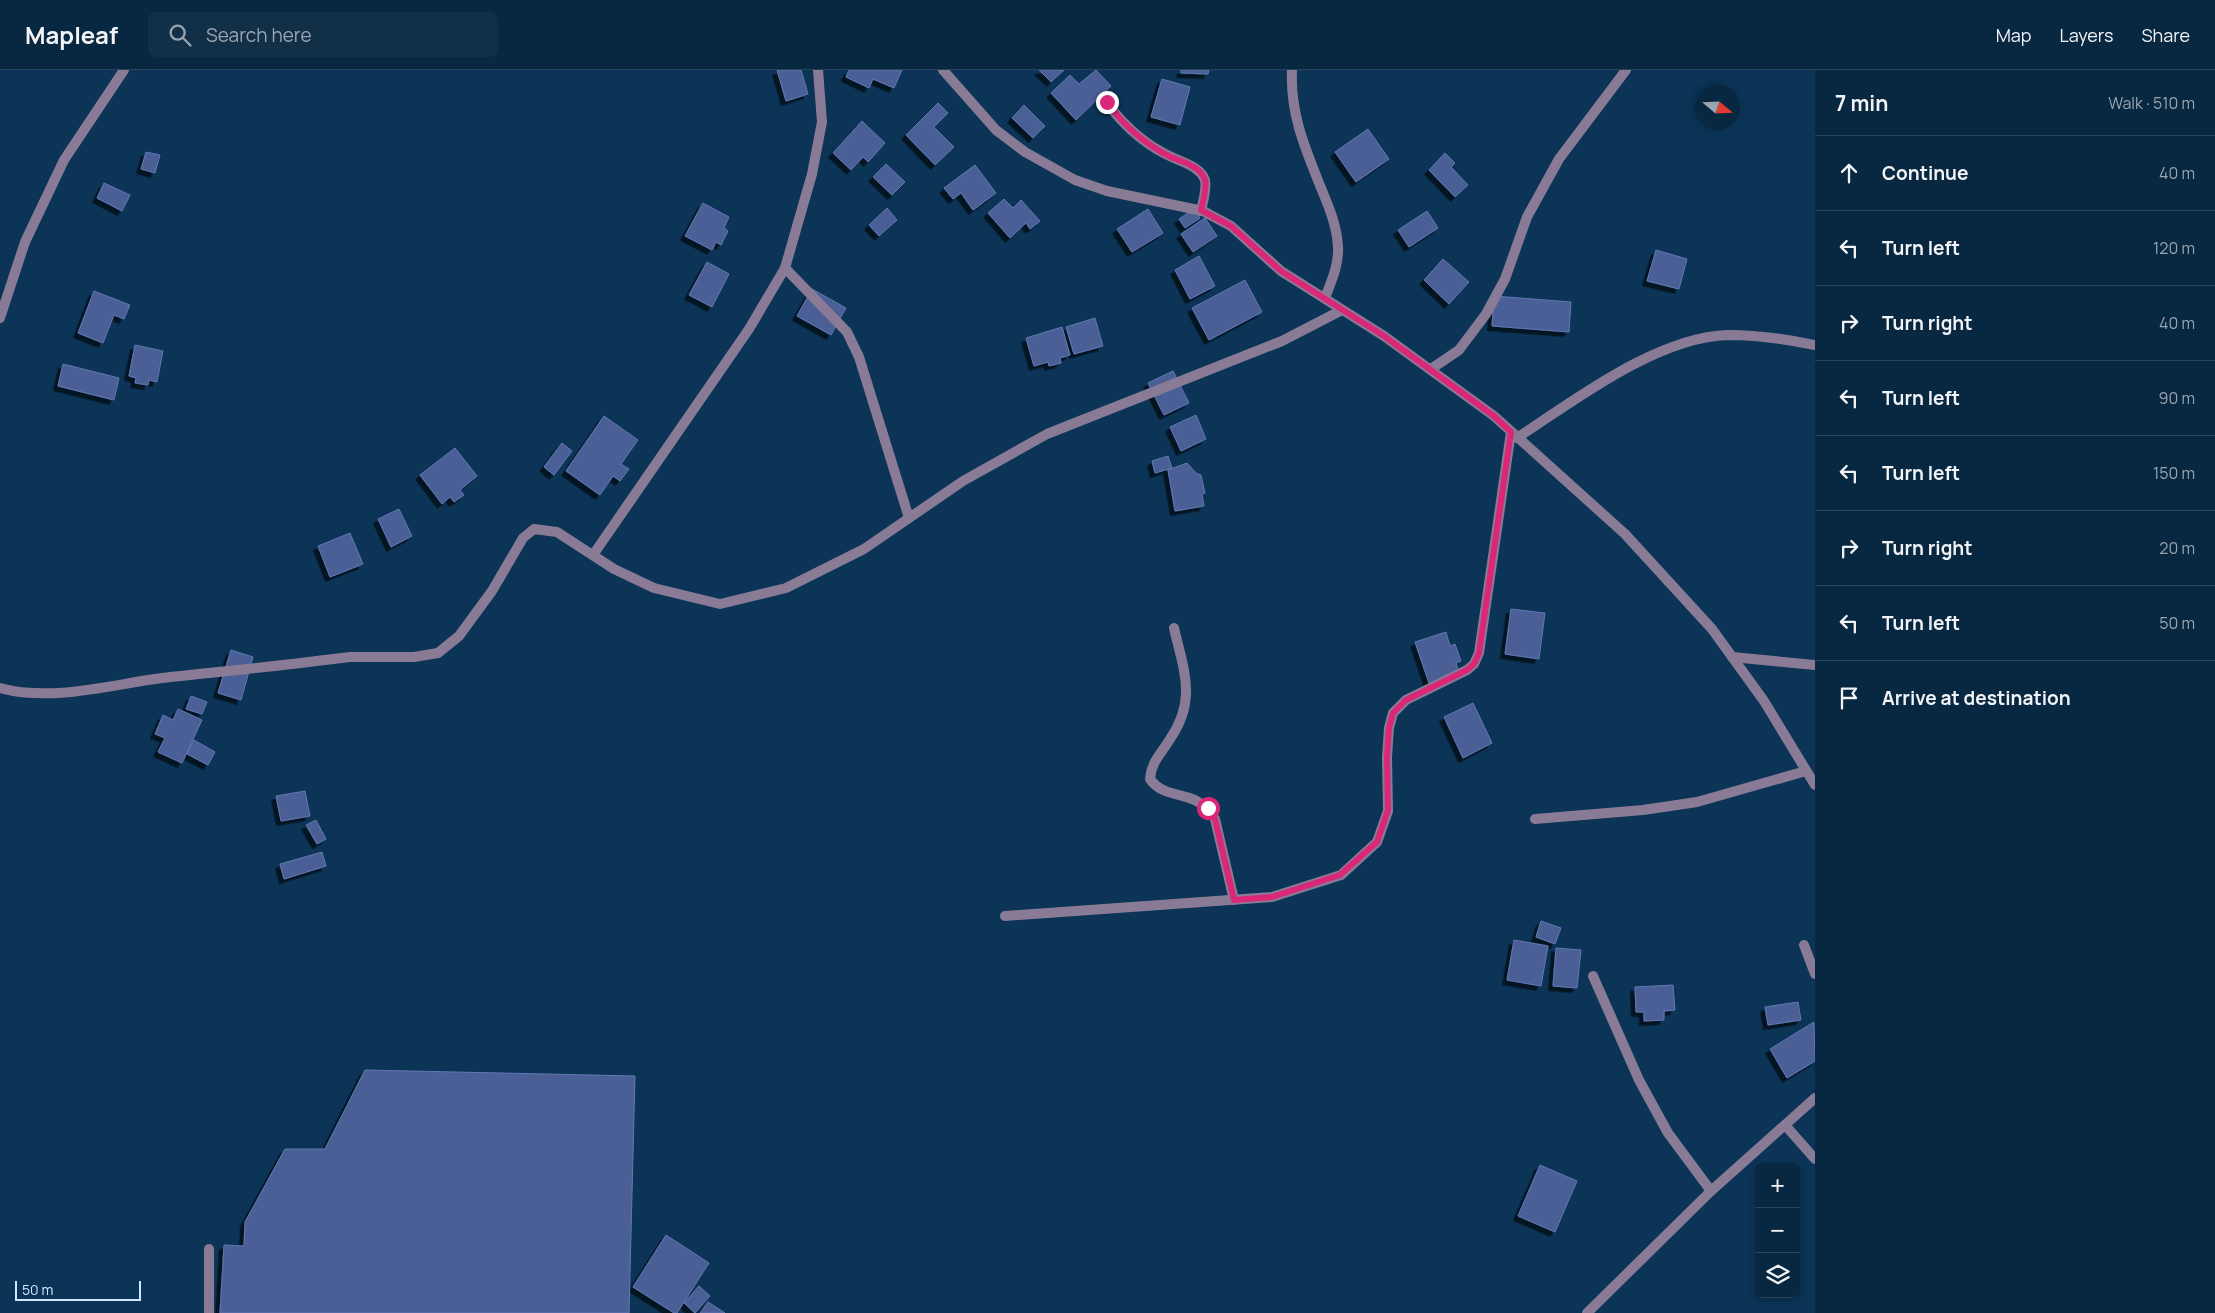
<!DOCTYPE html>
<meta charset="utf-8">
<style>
:root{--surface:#082740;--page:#112f47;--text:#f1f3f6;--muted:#98a5b1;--line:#294459}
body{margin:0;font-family:Manrope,sans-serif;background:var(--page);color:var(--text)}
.controls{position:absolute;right:15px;bottom:15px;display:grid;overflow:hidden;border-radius:8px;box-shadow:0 2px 8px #0003}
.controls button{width:45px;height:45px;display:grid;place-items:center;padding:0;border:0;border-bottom:1px solid var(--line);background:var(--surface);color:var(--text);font:25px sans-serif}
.compass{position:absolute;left:1695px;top:15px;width:45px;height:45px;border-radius:50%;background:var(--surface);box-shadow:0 2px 8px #0003;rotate:109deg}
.scale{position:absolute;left:15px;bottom:12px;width:126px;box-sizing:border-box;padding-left:5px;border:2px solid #d1e7fd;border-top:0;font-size:14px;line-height:18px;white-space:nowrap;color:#d1e7fd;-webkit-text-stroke:4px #0b3456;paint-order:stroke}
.stop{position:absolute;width:15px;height:15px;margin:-11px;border:4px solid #db2777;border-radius:50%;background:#fff}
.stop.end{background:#db2777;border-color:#fff;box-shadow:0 1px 5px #0008}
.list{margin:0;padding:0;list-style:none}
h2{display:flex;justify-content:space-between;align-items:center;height:65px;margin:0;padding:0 20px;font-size:21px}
h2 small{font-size:16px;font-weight:400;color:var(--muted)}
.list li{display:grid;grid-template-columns:32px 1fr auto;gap:15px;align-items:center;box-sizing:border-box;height:75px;padding:0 20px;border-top:1px solid var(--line)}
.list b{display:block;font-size:19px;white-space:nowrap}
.list em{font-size:16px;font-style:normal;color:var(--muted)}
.icon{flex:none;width:28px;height:28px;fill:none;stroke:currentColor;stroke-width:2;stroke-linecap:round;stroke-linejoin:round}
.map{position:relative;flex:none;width:1815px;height:1243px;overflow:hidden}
header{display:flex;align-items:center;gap:30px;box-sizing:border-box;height:70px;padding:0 25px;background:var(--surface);border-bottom:1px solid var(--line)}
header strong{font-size:24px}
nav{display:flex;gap:28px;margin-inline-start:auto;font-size:18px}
.search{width:350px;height:45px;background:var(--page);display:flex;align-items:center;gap:12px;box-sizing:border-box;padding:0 18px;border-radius:8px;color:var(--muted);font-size:19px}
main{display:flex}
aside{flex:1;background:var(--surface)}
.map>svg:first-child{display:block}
.building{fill:#4b5e97;stroke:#6378b3;filter:url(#shadow)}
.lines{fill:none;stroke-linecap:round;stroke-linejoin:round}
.service{stroke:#897b95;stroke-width:10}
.minor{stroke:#897b95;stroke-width:10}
.tertiary{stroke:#897b95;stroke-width:10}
.route{stroke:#db2777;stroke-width:6}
</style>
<header>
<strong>Mapleaf</strong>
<div class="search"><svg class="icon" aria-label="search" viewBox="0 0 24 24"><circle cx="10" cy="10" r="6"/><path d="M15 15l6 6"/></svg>Search here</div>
<nav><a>Map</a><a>Layers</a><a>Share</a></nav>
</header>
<main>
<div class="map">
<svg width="1815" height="1243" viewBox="0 0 1815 1243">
<defs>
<filter id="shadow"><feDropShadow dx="-4.5" dy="4.5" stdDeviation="0" flood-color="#0009"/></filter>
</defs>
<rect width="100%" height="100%" fill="#0b3456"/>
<g class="building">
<path d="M777,0H801L808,24L786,31Z"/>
<path d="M849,0H902L894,18L873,9L869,18L846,7Z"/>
<path d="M1039,0H1064L1051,12Z"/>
<path d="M1096,0L1111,16L1076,50L1051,23L1070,5L1079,14Z"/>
<path d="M1181,0H1209L1208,4L1181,3Z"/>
<path d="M1162,9L1190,17L1180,55L1151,47Z"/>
<path d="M938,33L948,43L934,57L954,77L935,95L906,65Z"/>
<path d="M1024,35L1045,56L1033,68L1012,48Z"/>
<path d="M862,51L885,73L868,92L863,87L851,100L833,83Z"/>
<path d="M1368,59L1389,89L1356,112L1335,82Z"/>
<path d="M146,82L160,85L155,103L141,99Z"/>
<path d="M1445,83L1455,93L1451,97L1468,115L1455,127L1429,100Z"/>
<path d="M886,94L905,112L892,125L873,107Z"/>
<path d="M975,95L996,123L973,140L961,123L953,129L944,118Z"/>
<path d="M104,113L130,125L122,141L97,128Z"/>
<path d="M1004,129L1013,138L1021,130L1040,151L1030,159L1026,153L1010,168L988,143Z"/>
<path d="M703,133L729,147L724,158L728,161L721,175L716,172L712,180L685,166Z"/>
<path d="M887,138L897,150L879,166L869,155Z"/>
<path d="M1148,139L1163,163L1132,182L1117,159Z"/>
<path d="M1194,139L1200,148L1185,158L1179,149Z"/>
<path d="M1427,141L1438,158L1409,177L1398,160Z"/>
<path d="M1205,148L1217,166L1193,182L1181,164Z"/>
<path d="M1656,180L1687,189L1679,219L1647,211Z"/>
<path d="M1199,186L1215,216L1190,229L1175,200Z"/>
<path d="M1443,189L1469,212L1449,234L1424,210Z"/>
<path d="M707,192L729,204L712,237L689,225Z"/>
<path d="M1245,210L1262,242L1209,270L1192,238Z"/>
<path d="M812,219L846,238L831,265L797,246Z"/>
<path d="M94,221L130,235L124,249L114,245L103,273L78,263Z"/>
<path d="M1494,226L1571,232L1569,262L1492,256Z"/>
<path d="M1095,248L1103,276L1074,284L1066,257Z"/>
<path d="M1062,257L1070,285L1060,288L1061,293L1049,296L1048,292L1034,296L1026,268Z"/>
<path d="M135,275L163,281L157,312L149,310L148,315L135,313L136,308L129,306Z"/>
<path d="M63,294L119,308L114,330L58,316Z"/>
<path d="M1173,301L1189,333L1164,345L1148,313Z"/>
<path d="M1196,345L1206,369L1181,381L1170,357Z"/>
<path d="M604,346L638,370L621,394L629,399L620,411L613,406L600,425L566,401Z"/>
<path d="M562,373L572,381L554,405L544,397Z"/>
<path d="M455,378L477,406L460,420L464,425L454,432L450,427L442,434L420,405Z"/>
<path d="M1168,386L1172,398L1155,403L1152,391Z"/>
<path d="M1187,393L1196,403L1201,405L1205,423L1202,424L1204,436L1175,441L1168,400Z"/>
<path d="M399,439L412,466L391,477L378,449Z"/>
<path d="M350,463L363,494L330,507L318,476Z"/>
<path d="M1511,539L1545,543L1539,589L1505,584Z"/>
<path d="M1446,562L1450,576L1455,574L1461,591L1456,593L1459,603L1429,613L1415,572Z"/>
<path d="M231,580L253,587L241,630L218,623Z"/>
<path d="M191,626L207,632L202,644L186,639Z"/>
<path d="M1473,633L1492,673L1463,688L1444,647Z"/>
<path d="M178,639L202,650L182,693L158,682L165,668L155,664L163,645L173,650Z"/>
<path d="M194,670L215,682L208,695L187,684Z"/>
<path d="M305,721L310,746L281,751L276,726Z"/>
<path d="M316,750L326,769L317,774L306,755Z"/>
<path d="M322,782L326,796L284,809L280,794Z"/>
<path d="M1541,851L1561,858L1555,874L1536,867Z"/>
<path d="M1514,870L1548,876L1541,916L1507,910Z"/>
<path d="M1556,878L1581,880L1577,918L1553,916Z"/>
<path d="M1673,915L1675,940L1664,941V950L1644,951V942H1636L1635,917Z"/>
<path d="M1798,932L1801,950L1768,955L1765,937Z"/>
<path d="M1814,952L1815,991L1787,1008L1770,979Z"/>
<path d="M365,1000L635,1006L629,1243H220L224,1175L244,1176L245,1152L285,1079H325Z"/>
<path d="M1540,1095L1577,1111L1555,1162L1518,1146Z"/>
<path d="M666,1165L709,1193L677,1243H674L633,1217Z"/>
<path d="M699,1216L710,1226L695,1243L684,1233Z"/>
<path d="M708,1232L725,1243H700Z"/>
</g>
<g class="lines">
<g class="service">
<path d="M1804,875L1815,904"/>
<path d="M209,1179V1243"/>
</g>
<g class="minor">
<path d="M943,0L996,60L1025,82L1075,110L1107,121L1203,141L1231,156L1281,201L1384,266L1494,346L1625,464L1712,559L1764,631L1815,715"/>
<path d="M1292,0C1290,44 1305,78 1321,118C1329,137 1337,156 1338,177C1339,195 1331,212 1325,228"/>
<path d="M1107,33C1125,57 1146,76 1174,88C1185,93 1201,98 1205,110C1207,120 1203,131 1201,141"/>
<path d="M785,198L847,262L859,287L909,448"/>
<path d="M0,248L25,172L64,90L124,0"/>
<path d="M1431,299L1459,280L1486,244L1505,209L1527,147L1559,89L1626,0"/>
<path d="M1517,368C1575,330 1657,267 1728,265C1757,265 1786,269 1815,275"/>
<path d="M593,485L749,259L785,198L812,104L822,52L818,0"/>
<path d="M1174,558C1184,601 1197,630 1170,669C1161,684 1151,692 1150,709C1167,733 1195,716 1215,749L1234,830"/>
<path d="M1732,587L1815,595"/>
<path d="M0,618C53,632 109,615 162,608C216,602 271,597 325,590L350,587H414L438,583L459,566L492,521L523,468L534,459L557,462L614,499L654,518L720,534L786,518L864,479L963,411L1047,364L1282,271L1342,240"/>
<path d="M1535,749L1643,740L1697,732L1806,701"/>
<path d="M1005,846L1272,827L1341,805L1377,772L1388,741L1387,687L1389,658L1393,643L1406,630L1467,600L1474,594L1479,583L1511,362"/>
<path d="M1593,906L1639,1010L1668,1063L1711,1121"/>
<path d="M1785,1055L1815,1089"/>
</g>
<path class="tertiary" d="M1587,1243L1711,1121L1815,1028"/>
</g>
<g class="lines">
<path class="route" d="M1107,32C1124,56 1144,74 1171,87C1182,92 1201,96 1205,110C1207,120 1203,131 1201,140L1231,156L1281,201L1384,266L1494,346L1511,362L1479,583L1474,594L1467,600L1406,630L1393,643L1389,658L1387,687L1388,740L1377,772L1340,805L1272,827L1234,830L1215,749L1208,738"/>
</g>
</svg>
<div class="controls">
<button>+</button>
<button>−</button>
<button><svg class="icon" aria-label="layers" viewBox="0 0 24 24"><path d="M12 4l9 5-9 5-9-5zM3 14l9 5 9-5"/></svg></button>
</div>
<svg class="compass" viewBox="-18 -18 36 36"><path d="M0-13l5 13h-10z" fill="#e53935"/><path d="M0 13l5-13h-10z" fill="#98a5b1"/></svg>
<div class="scale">50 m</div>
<div class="stop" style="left:1208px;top:738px"></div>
<div class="stop end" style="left:1107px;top:32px"></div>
</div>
<aside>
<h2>7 min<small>Walk · 510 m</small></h2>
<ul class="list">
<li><svg class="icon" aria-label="ahead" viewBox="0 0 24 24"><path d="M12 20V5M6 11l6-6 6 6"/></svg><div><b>Continue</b></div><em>40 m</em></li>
<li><svg class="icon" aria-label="left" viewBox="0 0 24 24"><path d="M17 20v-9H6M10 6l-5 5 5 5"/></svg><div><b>Turn left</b></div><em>120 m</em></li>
<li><svg class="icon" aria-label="right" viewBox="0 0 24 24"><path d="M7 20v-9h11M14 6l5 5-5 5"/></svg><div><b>Turn right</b></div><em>40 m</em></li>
<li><svg class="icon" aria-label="left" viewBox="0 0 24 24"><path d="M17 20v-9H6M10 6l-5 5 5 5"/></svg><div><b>Turn left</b></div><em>90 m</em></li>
<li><svg class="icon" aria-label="left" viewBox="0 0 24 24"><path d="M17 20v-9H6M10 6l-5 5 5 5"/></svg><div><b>Turn left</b></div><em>150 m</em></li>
<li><svg class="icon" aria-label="right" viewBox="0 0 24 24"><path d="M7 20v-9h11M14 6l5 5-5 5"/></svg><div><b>Turn right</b></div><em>20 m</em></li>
<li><svg class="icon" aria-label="left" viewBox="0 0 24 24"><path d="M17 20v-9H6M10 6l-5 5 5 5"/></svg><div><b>Turn left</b></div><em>50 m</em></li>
<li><svg class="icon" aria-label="arrive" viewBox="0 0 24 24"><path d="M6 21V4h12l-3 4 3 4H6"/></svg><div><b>Arrive at destination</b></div></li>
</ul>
</aside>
</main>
